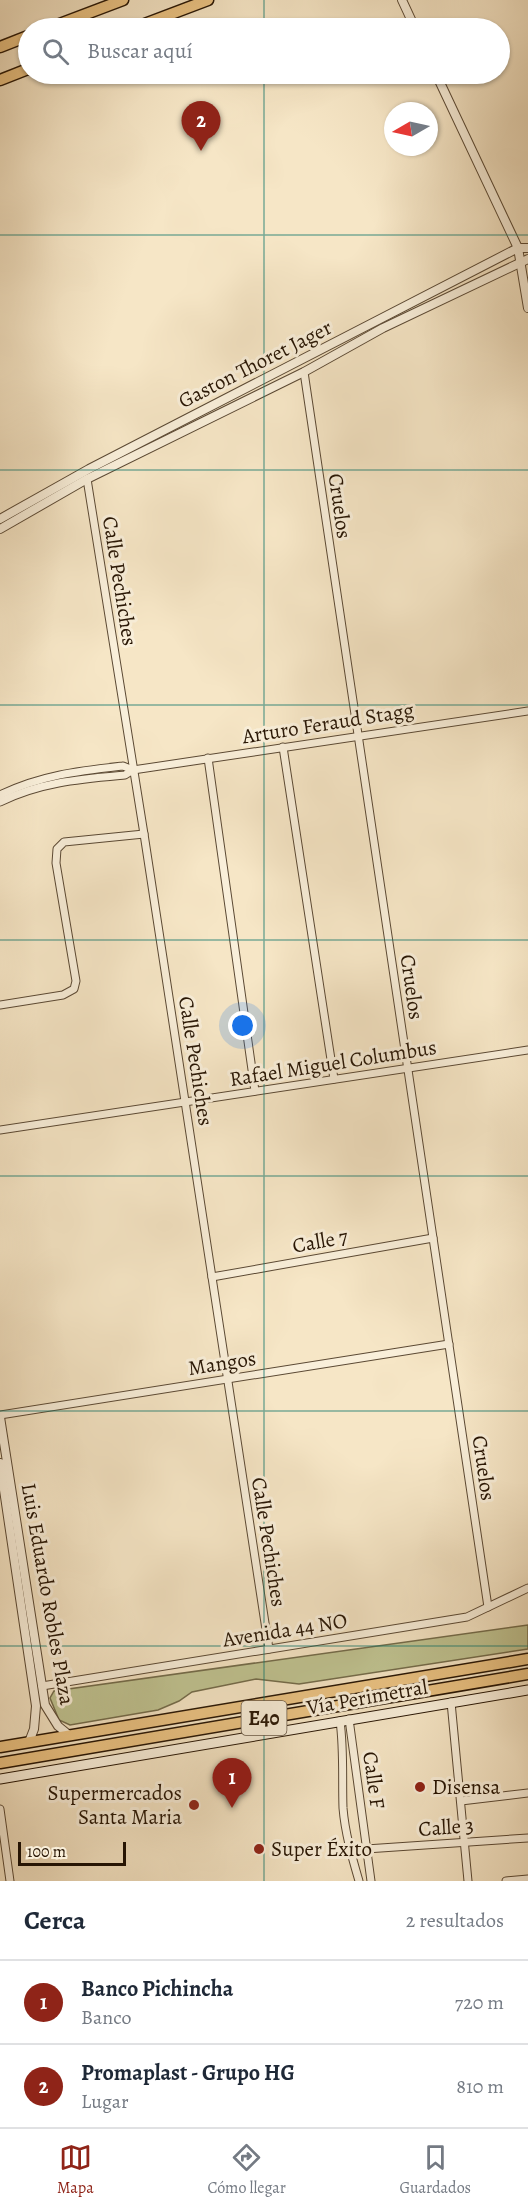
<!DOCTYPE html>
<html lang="es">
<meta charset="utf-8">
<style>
:root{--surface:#fff;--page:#f2f2f3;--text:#1f2937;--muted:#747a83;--line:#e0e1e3;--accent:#8f2418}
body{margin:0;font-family:Alegreya,serif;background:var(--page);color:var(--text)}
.compass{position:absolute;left:384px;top:102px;width:54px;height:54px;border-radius:50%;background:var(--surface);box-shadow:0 2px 4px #0004;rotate:261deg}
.scale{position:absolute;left:18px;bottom:15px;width:108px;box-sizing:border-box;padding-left:6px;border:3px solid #271504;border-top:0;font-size:16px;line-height:21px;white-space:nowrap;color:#271504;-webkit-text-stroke:4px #f9efda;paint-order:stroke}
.you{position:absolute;left:243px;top:1026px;width:21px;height:21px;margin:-15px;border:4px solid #fff;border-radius:50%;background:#1a73e8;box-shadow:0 0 0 9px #1a73e833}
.badge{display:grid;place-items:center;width:39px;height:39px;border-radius:50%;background:var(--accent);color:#fff;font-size:20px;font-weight:700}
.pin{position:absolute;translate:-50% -50px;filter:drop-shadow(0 2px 3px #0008)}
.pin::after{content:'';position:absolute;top:32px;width:21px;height:18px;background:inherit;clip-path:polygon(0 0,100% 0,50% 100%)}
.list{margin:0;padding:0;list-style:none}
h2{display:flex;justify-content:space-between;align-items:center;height:78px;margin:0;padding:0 24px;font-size:26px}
h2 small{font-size:20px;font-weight:400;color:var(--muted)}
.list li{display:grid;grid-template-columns:39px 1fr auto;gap:18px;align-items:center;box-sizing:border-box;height:84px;padding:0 24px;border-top:2px solid var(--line)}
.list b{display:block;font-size:22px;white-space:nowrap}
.list p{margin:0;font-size:20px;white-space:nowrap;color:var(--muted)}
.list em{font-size:20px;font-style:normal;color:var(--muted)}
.icon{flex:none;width:33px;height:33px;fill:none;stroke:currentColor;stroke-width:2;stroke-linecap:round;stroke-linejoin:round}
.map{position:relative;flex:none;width:528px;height:1881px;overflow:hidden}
.search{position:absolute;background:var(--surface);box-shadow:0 2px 4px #0004;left:18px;right:18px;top:18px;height:66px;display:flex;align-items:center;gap:15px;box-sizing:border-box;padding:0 21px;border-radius:33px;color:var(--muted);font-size:22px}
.sheet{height:246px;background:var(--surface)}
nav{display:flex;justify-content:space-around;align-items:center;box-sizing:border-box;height:84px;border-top:2px solid var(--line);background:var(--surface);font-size:16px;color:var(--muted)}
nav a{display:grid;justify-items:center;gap:3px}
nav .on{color:var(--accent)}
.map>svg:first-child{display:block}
.green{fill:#c0c492;stroke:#746c4b;stroke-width:1.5}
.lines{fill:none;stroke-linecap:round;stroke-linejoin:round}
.minor-casing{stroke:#5b4934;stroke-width:9}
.tertiary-casing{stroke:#5b4934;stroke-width:10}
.secondary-casing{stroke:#271504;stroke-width:11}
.primary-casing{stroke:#271504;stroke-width:13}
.trunk-casing{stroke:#271504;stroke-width:13}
.minor{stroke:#f9efda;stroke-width:7}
.tertiary{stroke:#f9efda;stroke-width:8}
.secondary{stroke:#f9efda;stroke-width:9}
.primary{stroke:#ebc383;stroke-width:10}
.trunk{stroke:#ebc383;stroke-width:10}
.grid{fill:none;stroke:#0f766e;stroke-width:1.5;stroke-opacity:0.55}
.poi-dot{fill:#8f2418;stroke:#f9efda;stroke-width:2}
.labels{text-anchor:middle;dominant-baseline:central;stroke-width:6;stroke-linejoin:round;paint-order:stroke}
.shield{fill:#f9efda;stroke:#665644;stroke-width:1.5}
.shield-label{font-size:20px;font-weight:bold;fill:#271504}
.street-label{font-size:21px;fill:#271504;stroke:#f9efda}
.poi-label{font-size:21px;fill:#271504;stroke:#f9efda;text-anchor:start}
</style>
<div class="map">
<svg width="528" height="1881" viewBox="0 0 528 1881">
<rect width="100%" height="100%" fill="#f6e6c6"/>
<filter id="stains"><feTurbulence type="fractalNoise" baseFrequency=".00333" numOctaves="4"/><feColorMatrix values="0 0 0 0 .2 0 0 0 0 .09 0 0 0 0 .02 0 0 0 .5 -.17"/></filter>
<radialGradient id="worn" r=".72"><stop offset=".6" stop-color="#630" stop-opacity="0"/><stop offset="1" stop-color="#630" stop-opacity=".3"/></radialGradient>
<path class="green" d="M528,1625V1649L299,1684L256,1679L192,1692L179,1701L158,1710L70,1725L59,1720L50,1698L54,1691Z"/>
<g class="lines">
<defs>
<g id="minor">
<path d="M304,372L488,1607"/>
<path d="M87,479L144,834L269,1649"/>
<path d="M283,747L334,1079"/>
<path d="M208,758L255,1091"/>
<path d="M0,795C41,775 79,771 123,766L133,770"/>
<path d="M0,802C40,782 81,779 125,775L133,770L528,711"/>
<path d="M0,1005L63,995L74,989L76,981L56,863L57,849L64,842L144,834"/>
<path d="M0,1130L528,1050"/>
<path d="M212,1277L433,1238"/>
<path d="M0,1415L449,1344"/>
<path d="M42,1686L467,1617L528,1588"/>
<path d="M451,1702L468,1881"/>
<path d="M349,1719L371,1881"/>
<path d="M340,1721C344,1750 342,1779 343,1808C345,1833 352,1857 359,1881"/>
<path d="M461,1801L528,1793"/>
<path d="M0,1809L10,1881"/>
<path d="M366,1849L528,1838"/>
<path d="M506,1881L528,1879"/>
</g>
<g id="tertiary">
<path d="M402,0L415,28"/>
<path d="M436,74L518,248L528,308"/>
<path d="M0,519L89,469L518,248H528"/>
<path d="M0,529L87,479L304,372L383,328L528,259"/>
<path d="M0,1417L45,1705L58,1726L69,1735"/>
<path d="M0,1463L36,1706L34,1729L29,1742"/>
</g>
<path id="secondary" d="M0,1779L528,1690"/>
<g id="primary">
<path d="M49,28L123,0"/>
<path d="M134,28L208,0"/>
<path d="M0,47L28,36"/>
<path d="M0,80L28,69"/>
</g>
<g id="trunk">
<path d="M0,1747L528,1659"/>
<path d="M0,1763L528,1674"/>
</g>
</defs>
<use href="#minor" class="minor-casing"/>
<use href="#tertiary" class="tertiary-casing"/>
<use href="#secondary" class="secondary-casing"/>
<use href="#primary" class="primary-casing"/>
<use href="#trunk" class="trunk-casing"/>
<use href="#minor" class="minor"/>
<use href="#tertiary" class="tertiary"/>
<use href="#secondary" class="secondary"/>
<use href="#primary" class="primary"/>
<use href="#trunk" class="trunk"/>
</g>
<path class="grid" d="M264,0V28M264,74V1881M0,235H528M0,470H528M0,705H528M0,940H528M0,1176H528M0,1411H528M0,1646H528"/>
<g class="poi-dot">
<circle cx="420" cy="1787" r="6"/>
<circle cx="194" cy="1805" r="6"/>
<circle cx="259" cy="1849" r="6"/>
</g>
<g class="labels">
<rect class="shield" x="241.5" y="1701" width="45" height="34" rx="4.5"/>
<g class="shield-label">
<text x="264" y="1718">E40</text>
</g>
<g class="street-label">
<text transform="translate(255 364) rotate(-27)">Gaston Thoret Jager</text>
<text transform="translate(340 506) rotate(82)">Cruelos</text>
<text transform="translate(120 581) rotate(81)">Calle Pechiches</text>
<text transform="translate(328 723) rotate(-9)">Arturo Feraud Stagg</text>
<text transform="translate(412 987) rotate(82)">Cruelos</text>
<text transform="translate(196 1061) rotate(81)">Calle Pechiches</text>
<text transform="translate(333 1063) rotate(-9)">Rafael Miguel Columbus</text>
<text transform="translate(320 1241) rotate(-10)">Calle 7</text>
<text transform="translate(222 1363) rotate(-9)">Mangos</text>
<text transform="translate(484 1468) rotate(82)">Cruelos</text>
<text transform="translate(269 1542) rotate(81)">Calle Pechiches</text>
<text transform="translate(48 1594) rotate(80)">Luis Eduardo Robles Plaza</text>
<text transform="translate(285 1630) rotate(-9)">Avenida 44 NO</text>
<text transform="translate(367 1697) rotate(-10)">Vía Perimetral</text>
<text transform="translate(374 1780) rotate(82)">Calle F</text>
<text transform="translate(446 1827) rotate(-4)">Calle 3</text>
</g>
<g class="poi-label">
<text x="432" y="1787">Disensa</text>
<text x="182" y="1793" text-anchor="end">Supermercados<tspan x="182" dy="24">Santa Maria</tspan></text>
<text x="271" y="1849">Super Éxito</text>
</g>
</g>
<rect width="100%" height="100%" filter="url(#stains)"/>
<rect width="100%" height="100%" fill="url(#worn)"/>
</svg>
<svg class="compass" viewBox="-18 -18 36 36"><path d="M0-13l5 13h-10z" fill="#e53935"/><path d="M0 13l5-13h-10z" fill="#747a83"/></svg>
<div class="scale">100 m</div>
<div class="you"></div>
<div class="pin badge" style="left:232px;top:1808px">1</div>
<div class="pin badge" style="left:201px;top:151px">2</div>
<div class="search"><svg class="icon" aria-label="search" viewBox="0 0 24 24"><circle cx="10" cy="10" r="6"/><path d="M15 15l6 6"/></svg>Buscar aquí</div>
</div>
<section class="sheet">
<h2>Cerca<small>2 resultados</small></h2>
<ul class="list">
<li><span class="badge">1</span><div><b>Banco Pichincha</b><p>Banco</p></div><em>720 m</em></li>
<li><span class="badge">2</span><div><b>Promaplast - Grupo HG</b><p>Lugar</p></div><em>810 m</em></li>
</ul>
</section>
<nav>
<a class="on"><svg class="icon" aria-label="map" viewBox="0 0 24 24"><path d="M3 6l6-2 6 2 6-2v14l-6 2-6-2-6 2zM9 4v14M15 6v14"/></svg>Mapa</a>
<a><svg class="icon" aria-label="directions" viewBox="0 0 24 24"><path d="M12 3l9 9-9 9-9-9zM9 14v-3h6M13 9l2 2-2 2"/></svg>Cómo llegar</a>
<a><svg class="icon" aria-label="saved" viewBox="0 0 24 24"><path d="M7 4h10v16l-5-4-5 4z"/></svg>Guardados</a>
</nav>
